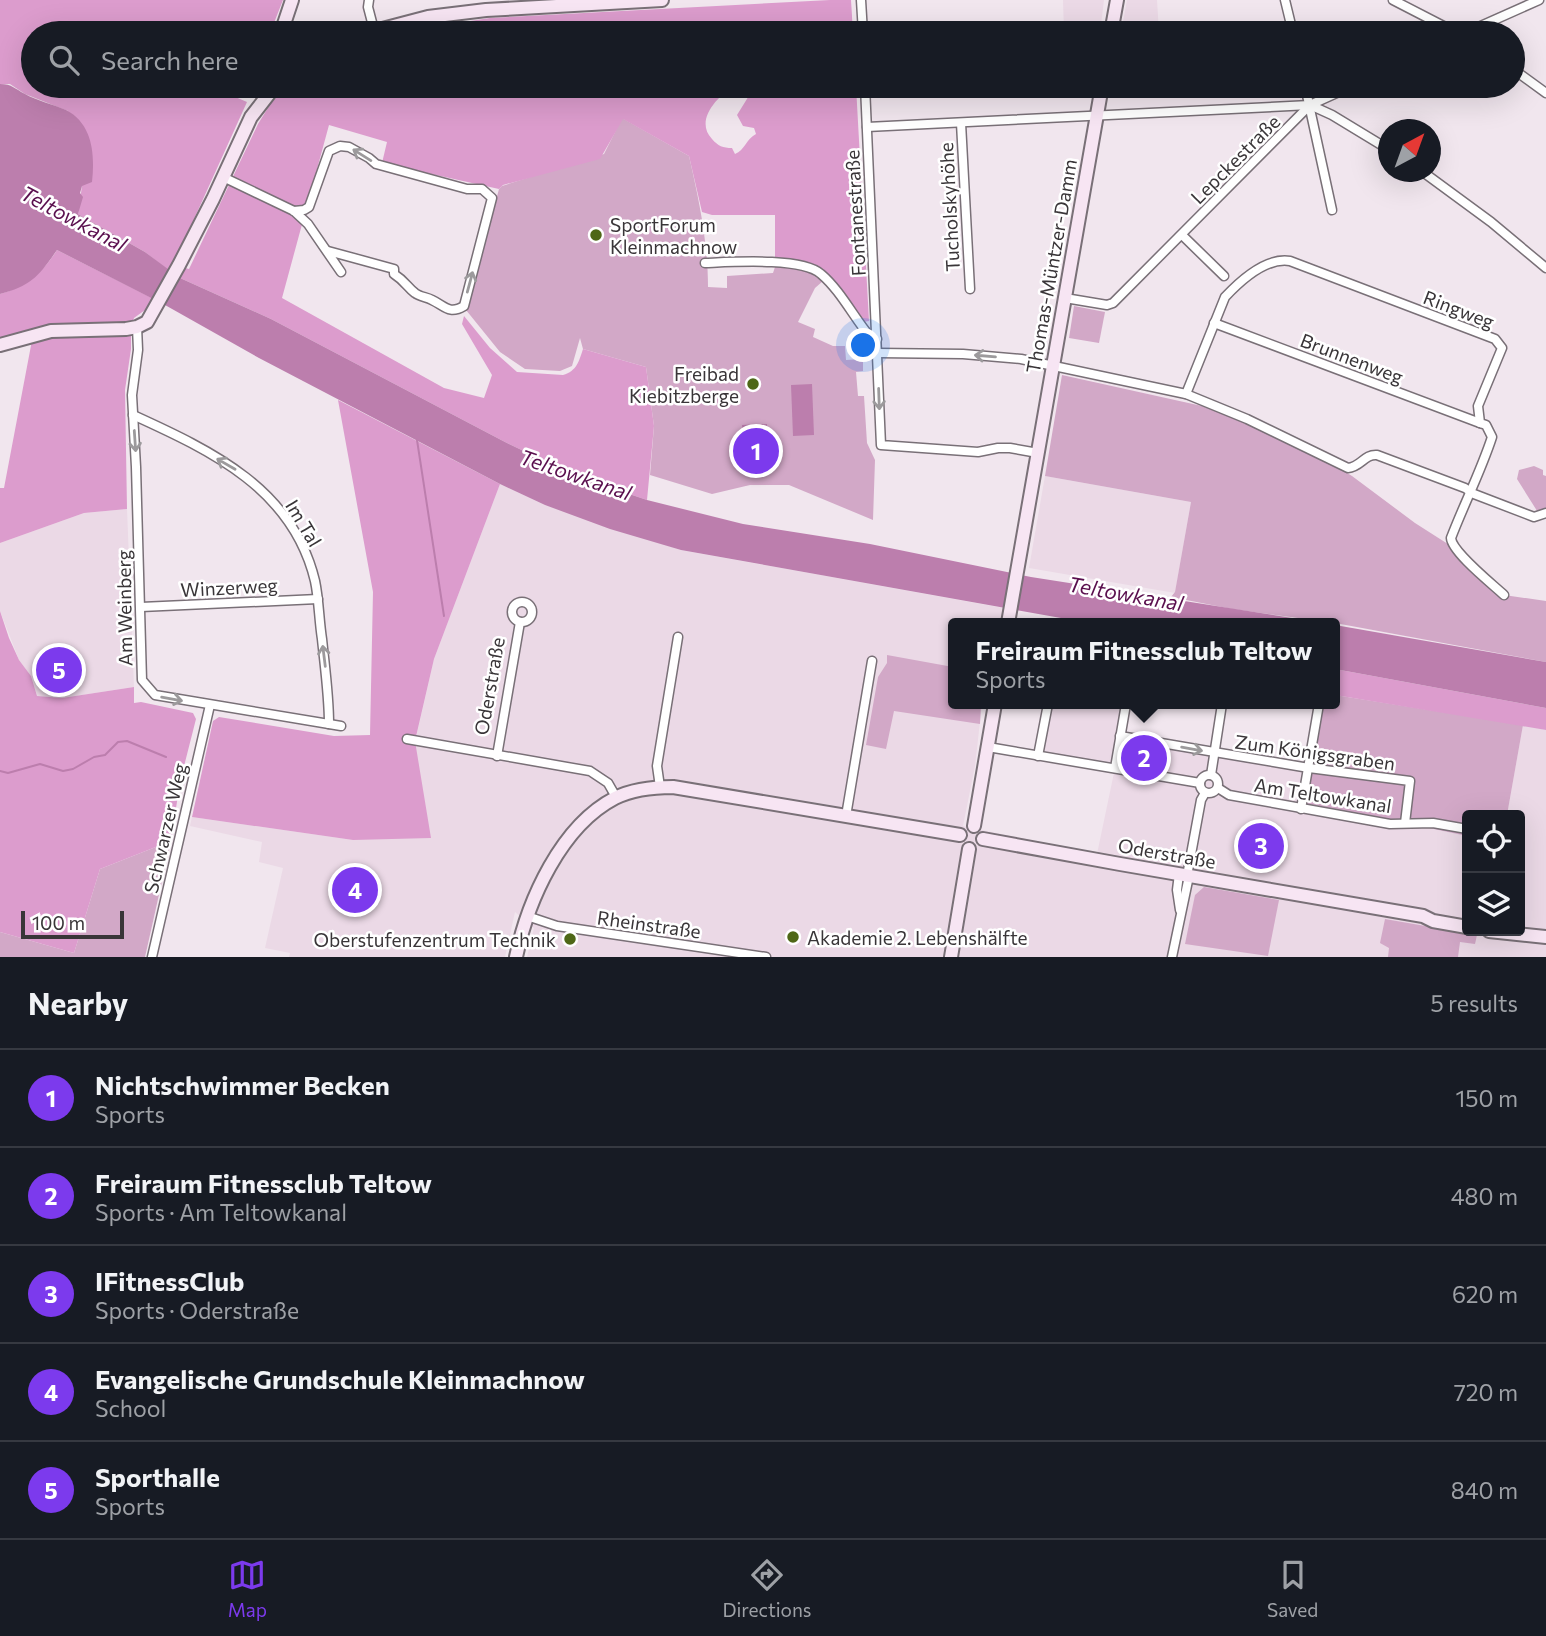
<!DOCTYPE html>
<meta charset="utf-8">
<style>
:root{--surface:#171b24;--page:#20242c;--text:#f1f3f6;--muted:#9ea1a6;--line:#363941;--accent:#7c3aed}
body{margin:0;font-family:Commissioner,sans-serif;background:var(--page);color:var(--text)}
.controls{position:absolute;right:21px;bottom:21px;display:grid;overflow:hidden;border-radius:7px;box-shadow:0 7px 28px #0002}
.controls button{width:63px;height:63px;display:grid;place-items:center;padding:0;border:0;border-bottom:2px solid var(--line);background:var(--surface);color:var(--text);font:35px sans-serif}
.compass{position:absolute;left:1378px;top:119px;width:63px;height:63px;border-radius:50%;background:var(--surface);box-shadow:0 7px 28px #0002;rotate:41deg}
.scale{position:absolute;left:21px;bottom:18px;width:103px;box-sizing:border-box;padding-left:7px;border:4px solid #393538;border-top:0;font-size:19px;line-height:24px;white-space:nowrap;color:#393538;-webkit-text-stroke:5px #fff;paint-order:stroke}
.you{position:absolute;left:864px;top:346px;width:24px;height:24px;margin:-18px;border:5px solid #fff;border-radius:50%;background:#1a73e8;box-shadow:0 0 0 10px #1a73e833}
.badge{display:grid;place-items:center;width:46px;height:46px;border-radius:50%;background:var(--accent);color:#fff;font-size:23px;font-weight:700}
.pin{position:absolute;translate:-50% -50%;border:4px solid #fff;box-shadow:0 2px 7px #0006}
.popup{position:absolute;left:948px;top:618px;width:392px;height:91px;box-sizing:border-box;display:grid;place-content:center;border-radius:7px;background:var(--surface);filter:drop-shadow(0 2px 5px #0005);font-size:23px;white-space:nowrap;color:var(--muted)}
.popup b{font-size:26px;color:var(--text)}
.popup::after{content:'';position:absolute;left:50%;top:100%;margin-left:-14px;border:14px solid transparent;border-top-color:var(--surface)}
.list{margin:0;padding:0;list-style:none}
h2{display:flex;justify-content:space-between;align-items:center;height:91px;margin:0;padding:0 28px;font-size:30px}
h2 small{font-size:23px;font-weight:400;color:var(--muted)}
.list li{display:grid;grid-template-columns:46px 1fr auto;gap:21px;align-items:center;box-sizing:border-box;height:98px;padding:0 28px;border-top:2px solid var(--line)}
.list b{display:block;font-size:26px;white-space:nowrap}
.list p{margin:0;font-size:23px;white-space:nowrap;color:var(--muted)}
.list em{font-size:23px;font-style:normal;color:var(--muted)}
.icon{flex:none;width:38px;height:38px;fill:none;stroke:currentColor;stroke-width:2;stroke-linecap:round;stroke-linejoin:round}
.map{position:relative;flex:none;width:1546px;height:957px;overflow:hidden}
.search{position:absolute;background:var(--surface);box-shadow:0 7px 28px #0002;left:21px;right:21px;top:21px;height:77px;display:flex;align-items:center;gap:18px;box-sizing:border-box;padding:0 24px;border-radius:38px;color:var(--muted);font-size:26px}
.sheet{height:581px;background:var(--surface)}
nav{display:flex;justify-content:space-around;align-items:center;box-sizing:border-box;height:98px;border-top:2px solid var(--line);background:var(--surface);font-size:19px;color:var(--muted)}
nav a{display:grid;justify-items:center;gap:4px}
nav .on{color:var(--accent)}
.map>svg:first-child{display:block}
.built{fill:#ebd9e6}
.green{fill:#d2a8c7}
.forest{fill:#dc9ccd}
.water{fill:#bc7ead}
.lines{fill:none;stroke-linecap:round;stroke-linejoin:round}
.stream{stroke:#bc7ead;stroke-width:2}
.street-casing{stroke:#797077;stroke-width:11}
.secondary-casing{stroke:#797077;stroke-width:16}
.street{stroke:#fff;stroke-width:8}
.secondary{stroke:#f7e5f3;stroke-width:12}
.oneway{stroke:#9c9a9c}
.poi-dot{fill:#4e6717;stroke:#fff;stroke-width:2.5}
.labels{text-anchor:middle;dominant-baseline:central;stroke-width:5;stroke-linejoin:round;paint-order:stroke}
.street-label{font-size:19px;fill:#393538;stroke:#fff}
.poi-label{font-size:19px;fill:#393538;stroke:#fff;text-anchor:start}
.water-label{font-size:21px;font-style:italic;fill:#5a0f4e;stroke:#fff}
</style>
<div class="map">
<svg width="1546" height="957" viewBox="0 0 1546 957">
<rect width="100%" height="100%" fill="#f1e6ee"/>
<g class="built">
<path d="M1063,0H1104L1100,33H1064Z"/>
<path d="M1127,0H1157L1159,33H1121Z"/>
<path d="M1045,476L1191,502L1175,593L1029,568Z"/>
<path d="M500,484L545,505L681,550L1004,608L1001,623H953V704H982L975,766L963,826L1097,854L1115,768L1038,756L1048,704H1126L1121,736L1309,768L1405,823L1467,836V931H1520V815H1507L1523,725L1546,730V957H527L534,928L515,912L505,957H289L290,953L265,948L283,868L259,862L262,842L190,826L192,817L353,840L415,742L434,659Z"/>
<path d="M127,509L134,687L62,698L37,696L31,676L19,660L0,611V543L84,513Z"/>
</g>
<g class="green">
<path d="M622,118L689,156C699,200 708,242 708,287L727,288V276L773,273L775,267C794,268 809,268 823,281L815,288L798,322L815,329L813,337L833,346H845L846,360L863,359V371L856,372L858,396H864L867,443L875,460L873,520L789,485H750L712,494L650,475L654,426L646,367L583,349L580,338L572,366L560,371L525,369L500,352L466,310L499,189L502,186L604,154Z"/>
<path d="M1074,306L1105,312L1099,343L1069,338Z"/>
<path d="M1062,375L1202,406L1251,425L1303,451L1315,453L1352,476L1415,523L1451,546L1504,595L1546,601V662L1335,623L1232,609L1171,597L1175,592L1191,502L1045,476Z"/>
<path d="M1534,466L1543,470V475L1546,476V510L1539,514L1517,479L1519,470Z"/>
<path d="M887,655L953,667V704H981L980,724L894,711L886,749L866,745L878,677L887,663Z"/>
<path d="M1335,695L1523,725L1507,815H1467V836L1405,823L1301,809L1319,704H1335Z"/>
<path d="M171,841L145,957H0V932L74,953L100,869Z"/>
<path d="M1204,887L1279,900L1268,956L1185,944L1195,895Z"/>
<path d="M1385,919L1477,935L1475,944L1460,942L1458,957H1388L1389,948L1380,943Z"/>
</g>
<g class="forest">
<path d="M0,0H283L270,33H33V86H220L219,90L247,102L185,239L168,270L145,252L78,214L82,186L68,111L25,94L10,84H0Z"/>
<path d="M830,0H851L853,33H409L443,25L490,18Z"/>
<path d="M288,86H734C718,96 694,120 712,139C718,146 723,148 732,148L735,154C745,150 746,139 756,134L754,128L743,126L737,115L755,86H856L869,321L863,322C833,282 830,260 775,259V215H712L702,212L689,156L623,119L600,159L503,185L499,189L382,163L387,142L329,125L282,298L444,388L484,398L492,375L462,324L464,316L490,348L517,372L563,375C577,371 579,361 583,349L646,367L654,426L647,500L576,476L505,442L271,319L180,278L185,268L189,269L258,124L271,103Z"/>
<path d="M57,250L154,299L145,310L134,318L131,328V349L125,390L127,509L84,513L0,543V488H4L33,335L0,345V294C25,287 43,273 57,250Z"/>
<path d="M338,400L500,484L434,659L415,741L431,838L353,840L192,817L213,721L219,717L334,736L370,735L373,592Z"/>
<path d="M0,611L9,638L19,660L31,676L37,696L62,698L134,687V703L141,702L193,713L196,719L180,782L171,841L100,869L74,953L0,932Z"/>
<path d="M1335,669L1546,708V730L1335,695Z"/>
</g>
<g class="water">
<path d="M0,84C12,84 15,89 25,94C37,101 53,104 66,110C93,124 95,155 92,182L82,186L80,193L83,197L78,214L145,252L180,278L271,319L505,442L576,476L647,500L743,524L870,544L1031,577L1324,623H1089L681,550L610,529L545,505L500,484L259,358L165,305L57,250C39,276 31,286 0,294Z"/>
<path d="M812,384L814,435L793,436L791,385Z"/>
<path d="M767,424L769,465L744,466L742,425Z"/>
<path d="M1335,625L1546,662V708L1335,669Z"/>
</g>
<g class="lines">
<g class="stream">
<path d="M417,440L444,616"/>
<path d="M0,771L8,773L40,764L63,771L73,769L94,757L105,755L118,742L127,741L166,757"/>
</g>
<defs>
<g id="street">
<path d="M369,0L368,7L374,30"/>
<path d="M861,0L863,33"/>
<path d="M1285,0L1293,33"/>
<path d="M1393,0L1457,33"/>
<path d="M1465,33L1539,0"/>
<path d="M1513,69L1546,93"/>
<path d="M865,86L881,445L978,452L998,448H1010L1038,453"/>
<path d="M1305,86L1332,210"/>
<path d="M1310,105L1332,115L1388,149"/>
<path d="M961,123L970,289"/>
<path d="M867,127L1310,105L1352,86"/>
<path d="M1423,172L1491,222L1546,268"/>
<path d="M223,177L294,211L308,224L341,272"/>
<path d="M294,211L304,210L309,207L329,151L340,146L349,147L369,158L376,164L467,189H482L492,198L464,306C449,315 445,306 432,300C427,297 420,297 415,293C407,287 405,281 394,274V269L328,251"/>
<path d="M1182,235L1224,276"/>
<path d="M705,263C731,262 802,257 821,274C841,291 854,318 871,338L877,339"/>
<path d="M1065,298L1107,305L1113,303L1310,105"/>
<path d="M1214,323L1480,423"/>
<path d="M137,327L138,350L132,395L136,467L142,680L155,695L341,726"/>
<path d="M878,353L963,354L1021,359L1186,394L1247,419L1348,468C1361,467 1364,454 1377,455L1465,488L1474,494L1534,517L1546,513"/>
<path d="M1186,394L1225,297C1241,280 1266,257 1290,261L1495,339L1502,348L1478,406L1480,423L1486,425L1492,437C1481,471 1464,504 1451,538C1452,552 1491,583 1504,595"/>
<path d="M133,415C212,451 293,489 315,581C319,600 319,620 322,639C325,668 329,696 329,724"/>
<circle cx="522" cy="612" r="10"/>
<path d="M141,607L318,599"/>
<path d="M1120,736L1309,768L1410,781L1405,823"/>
<path d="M407,739L590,771L608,783L616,797"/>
<path d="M988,747L1200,783"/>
<path d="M497,756L520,622"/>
<path d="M1038,756L1048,704"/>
<path d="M1115,768L1126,704"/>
<circle cx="1209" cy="784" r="9"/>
<path d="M1211,775L1222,704"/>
<path d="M660,787L657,766L678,637"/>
<path d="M1218,788L1229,795L1390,824L1433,823L1467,829"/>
<path d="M1301,809L1319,704"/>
<path d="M846,816L872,661"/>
<path d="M1179,874L1177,890L1180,910"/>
<path d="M1187,876L1201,800L1205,793"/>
<path d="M527,916L557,926L766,957"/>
<path d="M152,957L210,705"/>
<path d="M1172,957L1189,876"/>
</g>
<g id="secondary">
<path d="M281,33L292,0"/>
<path d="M367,33L428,17L486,10L662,0"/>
<path d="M1111,33L1117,0"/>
<path d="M0,345L51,331L126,329L137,327L147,322L179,265L213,199L251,117L275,86"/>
<path d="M1008,623L1102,86"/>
<path d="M974,826L995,704"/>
<path d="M983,839L1120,864L1423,916L1433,921L1467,927"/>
<path d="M1489,931L1546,937"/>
<path d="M516,957C528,900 561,826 615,798C633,789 653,787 673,787L960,835"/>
<path d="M951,957L969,849"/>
</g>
</defs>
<use href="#street" class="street-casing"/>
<use href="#secondary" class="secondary-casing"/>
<use href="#street" class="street"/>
<use href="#secondary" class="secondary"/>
</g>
<defs><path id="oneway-shaft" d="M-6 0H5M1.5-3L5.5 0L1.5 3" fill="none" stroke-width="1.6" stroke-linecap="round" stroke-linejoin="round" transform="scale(1.75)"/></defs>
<g class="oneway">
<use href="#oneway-shaft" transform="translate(362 155) rotate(-148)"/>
<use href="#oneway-shaft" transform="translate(470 282) rotate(-75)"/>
<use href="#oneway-shaft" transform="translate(985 356) rotate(-175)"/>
<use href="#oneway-shaft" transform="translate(879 399) rotate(88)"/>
<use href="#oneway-shaft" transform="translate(135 441) rotate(86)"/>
<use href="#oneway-shaft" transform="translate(226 464) rotate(-150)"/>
<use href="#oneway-shaft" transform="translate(324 656) rotate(-97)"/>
<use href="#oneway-shaft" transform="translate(172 699) rotate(10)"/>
<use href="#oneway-shaft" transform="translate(1192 749) rotate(10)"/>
</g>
<g class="poi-dot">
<circle cx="596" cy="235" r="7"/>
<circle cx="753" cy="384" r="7"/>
<circle cx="793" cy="937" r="7"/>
<circle cx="570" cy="939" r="7"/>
</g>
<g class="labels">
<g class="street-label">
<text transform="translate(1235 159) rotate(-45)">Lepckestraße</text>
<text transform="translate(949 207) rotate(-93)">Tucholskyhöhe</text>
<text transform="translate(855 213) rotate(-93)">Fontanestraße</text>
<text transform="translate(1051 266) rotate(-80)">Thomas-Müntzer-Damm</text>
<text transform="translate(1459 309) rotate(21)">Ringweg</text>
<text transform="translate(1352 358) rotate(21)">Brunnenweg</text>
<text transform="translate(304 523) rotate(59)">Im Tal</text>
<text transform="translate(229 587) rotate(-3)">Winzerweg</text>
<text transform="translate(124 608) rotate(-91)">Am Weinberg</text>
<text transform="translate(489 686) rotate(-80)">Oderstraße</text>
<text transform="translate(1315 752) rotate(8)">Zum Königsgraben</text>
<text transform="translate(1323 795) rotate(9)">Am Teltowkanal</text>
<text transform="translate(165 828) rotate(-77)">Schwarzer Weg</text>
<text transform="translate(1167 853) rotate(10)">Oderstraße</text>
<text transform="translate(649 924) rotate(8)">Rheinstraße</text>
</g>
<g class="poi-label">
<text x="610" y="224">SportForum<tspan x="610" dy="22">Kleinmachnow</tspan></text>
<text x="739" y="373" text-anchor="end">Freibad<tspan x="739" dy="22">Kiebitzberge</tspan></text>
<text x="807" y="937">Akademie 2. Lebenshälfte</text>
<text x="556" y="939" text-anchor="end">Oberstufenzentrum Technik</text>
</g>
<g class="water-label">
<text transform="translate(74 218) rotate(28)">Teltowkanal</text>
<text transform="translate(576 474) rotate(19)">Teltowkanal</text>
<text transform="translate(1126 593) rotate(10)">Teltowkanal</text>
</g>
</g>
</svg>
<div class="controls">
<button><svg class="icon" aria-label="locate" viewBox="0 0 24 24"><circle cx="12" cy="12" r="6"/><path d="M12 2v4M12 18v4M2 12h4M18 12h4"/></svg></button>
<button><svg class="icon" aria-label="layers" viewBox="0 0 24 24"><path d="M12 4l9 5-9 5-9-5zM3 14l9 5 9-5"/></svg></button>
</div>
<svg class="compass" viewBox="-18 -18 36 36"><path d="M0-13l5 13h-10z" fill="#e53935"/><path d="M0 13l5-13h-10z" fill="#9ea1a6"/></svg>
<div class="scale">100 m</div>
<div class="you"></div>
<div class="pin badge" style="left:756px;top:451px">1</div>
<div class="pin badge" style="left:1144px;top:758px">2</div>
<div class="popup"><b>Freiraum Fitnessclub Teltow</b>Sports</div>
<div class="pin badge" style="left:1261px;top:846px">3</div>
<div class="pin badge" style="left:355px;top:890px">4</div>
<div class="pin badge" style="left:59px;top:670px">5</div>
<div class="search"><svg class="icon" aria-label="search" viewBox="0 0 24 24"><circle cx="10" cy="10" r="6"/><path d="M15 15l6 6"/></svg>Search here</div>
</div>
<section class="sheet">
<h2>Nearby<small>5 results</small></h2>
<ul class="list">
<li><span class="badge">1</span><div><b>Nichtschwimmer Becken</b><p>Sports</p></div><em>150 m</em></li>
<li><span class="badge">2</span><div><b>Freiraum Fitnessclub Teltow</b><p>Sports · Am Teltowkanal</p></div><em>480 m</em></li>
<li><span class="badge">3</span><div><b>IFitnessClub</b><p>Sports · Oderstraße</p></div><em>620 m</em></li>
<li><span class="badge">4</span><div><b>Evangelische Grundschule Kleinmachnow</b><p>School</p></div><em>720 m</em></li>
<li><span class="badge">5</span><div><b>Sporthalle</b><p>Sports</p></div><em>840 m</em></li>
</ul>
</section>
<nav>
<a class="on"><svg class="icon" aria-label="map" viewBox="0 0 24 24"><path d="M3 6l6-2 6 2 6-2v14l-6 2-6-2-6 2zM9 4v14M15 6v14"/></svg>Map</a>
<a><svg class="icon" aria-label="directions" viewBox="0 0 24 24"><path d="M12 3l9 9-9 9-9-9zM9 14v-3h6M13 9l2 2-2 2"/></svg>Directions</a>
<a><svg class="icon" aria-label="saved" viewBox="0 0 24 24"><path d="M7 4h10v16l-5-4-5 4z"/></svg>Saved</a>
</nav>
